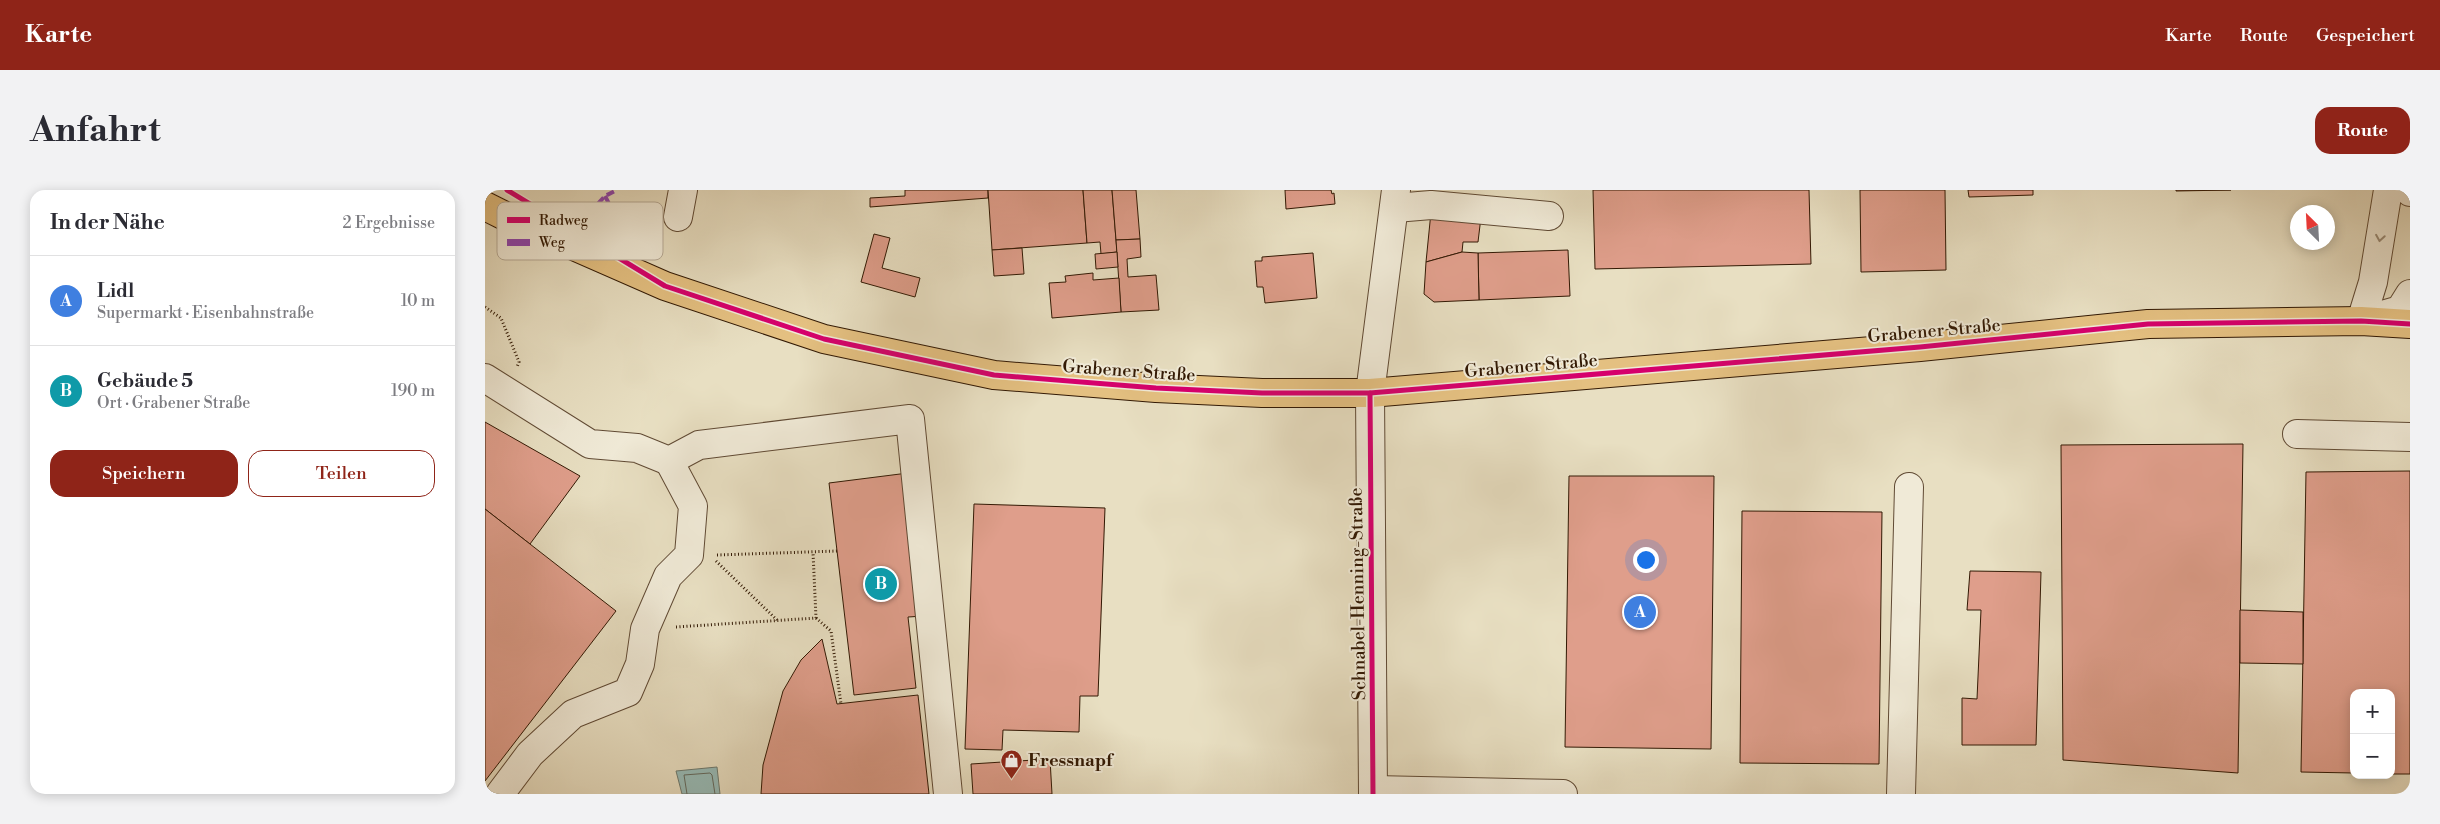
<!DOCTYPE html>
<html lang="de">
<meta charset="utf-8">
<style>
:root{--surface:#fff;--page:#f2f2f3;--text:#2b2b33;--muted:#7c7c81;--line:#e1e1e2;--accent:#8f2418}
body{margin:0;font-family:"Libre Bodoni",serif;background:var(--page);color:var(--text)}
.controls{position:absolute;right:15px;bottom:15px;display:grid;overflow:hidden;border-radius:10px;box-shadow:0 2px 12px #0003}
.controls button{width:45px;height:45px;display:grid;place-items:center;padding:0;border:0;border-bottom:1px solid var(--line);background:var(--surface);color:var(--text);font:25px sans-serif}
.compass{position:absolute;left:1805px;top:15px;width:45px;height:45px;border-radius:50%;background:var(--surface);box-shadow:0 2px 12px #0003;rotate:336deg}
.you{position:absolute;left:1160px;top:369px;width:18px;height:18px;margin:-12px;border:4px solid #fff;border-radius:50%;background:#1a73e8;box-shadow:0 0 0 8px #1a73e833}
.badge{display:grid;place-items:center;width:32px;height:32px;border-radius:50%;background:var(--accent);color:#fff;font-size:16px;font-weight:700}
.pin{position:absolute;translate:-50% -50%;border:2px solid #fff;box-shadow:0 1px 5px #0006}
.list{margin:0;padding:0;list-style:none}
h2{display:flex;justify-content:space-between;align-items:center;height:65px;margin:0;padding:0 20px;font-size:21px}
h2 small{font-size:16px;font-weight:400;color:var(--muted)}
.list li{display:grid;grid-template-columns:32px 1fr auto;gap:15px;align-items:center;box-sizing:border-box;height:90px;padding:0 20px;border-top:1px solid var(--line)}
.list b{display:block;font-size:19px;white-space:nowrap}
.list p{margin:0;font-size:16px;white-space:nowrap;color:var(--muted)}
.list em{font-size:16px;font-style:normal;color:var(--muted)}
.actions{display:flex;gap:10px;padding:15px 20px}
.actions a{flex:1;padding:11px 0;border:1px solid var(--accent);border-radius:15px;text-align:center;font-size:18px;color:var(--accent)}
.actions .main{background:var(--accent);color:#fff}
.map{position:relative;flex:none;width:1925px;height:604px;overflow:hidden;border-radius:15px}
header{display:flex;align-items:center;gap:30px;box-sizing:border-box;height:70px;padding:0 25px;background:var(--accent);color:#fff}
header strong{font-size:24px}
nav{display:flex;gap:28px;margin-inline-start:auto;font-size:18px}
.intro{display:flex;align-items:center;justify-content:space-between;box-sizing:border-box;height:120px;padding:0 30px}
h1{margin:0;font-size:35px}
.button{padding:12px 22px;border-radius:15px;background:var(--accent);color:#fff;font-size:18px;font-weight:700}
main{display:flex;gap:30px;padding:0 30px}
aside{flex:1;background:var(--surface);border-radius:15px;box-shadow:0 2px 12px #0003}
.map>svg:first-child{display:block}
.water{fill:#98bcb8;stroke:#6f7b70}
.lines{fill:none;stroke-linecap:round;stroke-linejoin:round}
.shore{stroke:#656a5e;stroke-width:1}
.building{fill:#df9e8b;stroke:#321904}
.minor-casing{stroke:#604a34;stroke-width:30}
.major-casing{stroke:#321904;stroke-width:30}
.path{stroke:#321904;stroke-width:3;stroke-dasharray:1 2.5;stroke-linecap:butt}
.minor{stroke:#f0ead7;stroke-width:28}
.major{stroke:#e4c081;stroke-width:28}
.quiet{stroke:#8e44ad;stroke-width:4;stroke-dasharray:8 4;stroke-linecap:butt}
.cycleway-casing{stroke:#f0ead7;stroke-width:8}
.cycleway{stroke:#d6006c;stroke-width:5}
.oneway{stroke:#9a8c78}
.labels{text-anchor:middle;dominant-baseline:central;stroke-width:4;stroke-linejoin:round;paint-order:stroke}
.street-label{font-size:18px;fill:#321904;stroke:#f0ead7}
.poi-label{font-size:18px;font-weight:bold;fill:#321904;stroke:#f0ead7;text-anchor:start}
.key{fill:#f0ead7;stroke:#b7ab98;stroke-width:1}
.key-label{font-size:14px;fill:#321904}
</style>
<header>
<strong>Karte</strong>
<nav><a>Karte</a><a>Route</a><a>Gespeichert</a></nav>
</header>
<div class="intro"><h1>Anfahrt</h1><a class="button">Route</a></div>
<main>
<aside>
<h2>In der Nähe<small>2 Ergebnisse</small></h2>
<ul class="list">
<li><span class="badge" style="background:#3f7fe0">A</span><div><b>Lidl</b><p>Supermarkt · Eisenbahnstraße</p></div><em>10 m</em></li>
<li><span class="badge" style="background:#0f9aa8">B</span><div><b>Gebäude 5</b><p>Ort · Grabener Straße</p></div><em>190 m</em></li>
</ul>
<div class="actions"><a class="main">Speichern</a><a>Teilen</a></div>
</aside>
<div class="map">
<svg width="1925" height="604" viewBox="0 0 1925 604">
<rect width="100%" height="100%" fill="#e8dfc2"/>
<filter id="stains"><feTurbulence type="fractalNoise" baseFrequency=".004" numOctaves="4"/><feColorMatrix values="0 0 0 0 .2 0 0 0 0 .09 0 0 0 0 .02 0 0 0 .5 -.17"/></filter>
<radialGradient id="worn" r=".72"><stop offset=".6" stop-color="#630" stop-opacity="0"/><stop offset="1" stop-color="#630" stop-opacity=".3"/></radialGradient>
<path class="water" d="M232,577L235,604H197L191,581Z"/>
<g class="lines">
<path class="shore" d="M202,604L199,585L225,583L227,585L230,604"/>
</g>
<g class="building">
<path d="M420,0H503V8L385,17V8L420,6Z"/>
<path d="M503,0H598L602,53L507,60Z"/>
<path d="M598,0H627L632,62L616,64L615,52L602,53Z"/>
<path d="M627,0H651L655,49L631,50Z"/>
<path d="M800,0H846L847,4L849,3L850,14L801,19Z"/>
<path d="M1108,0H1324L1326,74L1110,79Z"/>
<path d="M1375,0H1460L1461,80L1376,82Z"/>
<path d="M1483,0H1548V5L1484,7Z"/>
<path d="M1691,0H1746L1691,1Z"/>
<path d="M946,22L996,27L993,52H978L977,62L941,72Z"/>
<path d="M389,44L405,48L397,78L435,88L430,107L376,92Z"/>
<path d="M655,49L656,67L642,69L643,87L671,85L674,120L636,122L631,50Z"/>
<path d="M537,58L539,84L509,86L507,60Z"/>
<path d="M1083,60L1085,106L994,110L993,63Z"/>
<path d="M632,62L633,77L611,79L610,64Z"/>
<path d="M977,62L993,63L994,110L949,112L939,104L941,72Z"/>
<path d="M828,63L832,108L780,113L778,97H772L770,71H777V67Z"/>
<path d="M608,83V90L634,88L636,122L567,128L564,93L581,92L580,86Z"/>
<path d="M0,232L95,286L45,354L0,319Z"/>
<path d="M1758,254L1753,583L1578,570L1576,255Z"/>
<path d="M1925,281V584H1906V503H1869V583L1816,582L1821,282Z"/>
<path d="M423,283L439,426L423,427L431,498L369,505L344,293Z"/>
<path d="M1084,286H1229L1226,559L1080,557Z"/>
<path d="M489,314L620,318L613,506H595L594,542L518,540L517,560L480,559Z"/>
<path d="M0,319L131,421L0,591Z"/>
<path d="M1257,321L1397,322L1394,574L1255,573Z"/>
<path d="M1485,381L1556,382L1551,555H1477V508L1492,509L1496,420H1482Z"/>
<path d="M1755,420L1818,422V474L1755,473Z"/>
<path d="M337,449L352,514L433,505L444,604H276L278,575L298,501L316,470Z"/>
<path d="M565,569L567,604H488L486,574Z"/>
</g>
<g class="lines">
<defs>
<g id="minor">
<path d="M1924,0L1925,2"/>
<path d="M910,18L946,15L1064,26"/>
<path d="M193,27L198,0"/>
<path d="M1880,130L1915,120L1925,104"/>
<path d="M1876,131L1888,92L1903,0"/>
<path d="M0,188L105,254L152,258L184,271L214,255L425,229L463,604"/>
<path d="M1812,244L1925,247"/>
<path d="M889,600L1078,604"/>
<path d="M15,604L45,564L88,524L143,502L155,474L160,439L183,386L204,365L208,316L184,271"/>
<path d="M888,604L885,203L911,0"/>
<path d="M1416,604L1424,297"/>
</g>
<path id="major" d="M0,16L18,25L180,96L339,149L509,185L671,198L777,203H885L1435,157L1663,134L1876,131L1925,134"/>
</defs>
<use href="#minor" class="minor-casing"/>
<use href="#major" class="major-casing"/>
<g class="path">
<path d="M0,117L16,128L34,172L32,177"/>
<path d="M232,365L352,361"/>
<path d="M231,371L292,430"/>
<path d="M331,428L346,441L356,514"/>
<path d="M191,437L331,428L328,362"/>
</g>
<use href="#minor" class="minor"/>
<use href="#major" class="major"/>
<g class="quiet">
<path d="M120,6L129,23L155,44L142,74"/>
<path d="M89,40L120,6L132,0"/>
</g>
<defs>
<g id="cycleway">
<path d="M22,0L180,96L339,149L509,185L671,198L777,203H885L1435,157L1663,134L1876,131L1925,134"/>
<path d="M885,203L888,604"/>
</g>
</defs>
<use href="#cycleway" class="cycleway-casing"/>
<use href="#cycleway" class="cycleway"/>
</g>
<defs><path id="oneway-chevron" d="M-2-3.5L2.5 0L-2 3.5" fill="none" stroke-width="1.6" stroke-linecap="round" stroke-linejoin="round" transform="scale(1.25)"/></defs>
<use class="oneway" href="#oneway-chevron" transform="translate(1895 48) rotate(99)"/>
<defs>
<symbol id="shop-pin" viewBox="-11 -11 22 30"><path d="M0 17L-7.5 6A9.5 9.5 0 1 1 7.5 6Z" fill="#8f2418" stroke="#f0ead7"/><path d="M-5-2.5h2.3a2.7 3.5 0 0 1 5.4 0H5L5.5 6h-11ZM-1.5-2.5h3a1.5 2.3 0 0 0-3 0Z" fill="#fff"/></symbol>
</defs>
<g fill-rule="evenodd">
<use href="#shop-pin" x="514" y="558" width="25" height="34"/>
</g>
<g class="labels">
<g class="street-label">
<text transform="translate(1449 141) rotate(-5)">Grabener Straße</text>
<text transform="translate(1046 176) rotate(-5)">Grabener Straße</text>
<text transform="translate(644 181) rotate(4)">Grabener Straße</text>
<text transform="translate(873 404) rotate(-91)">Schnabel-Henning-Straße</text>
</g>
<g class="poi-label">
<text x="543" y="570">Fressnapf</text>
</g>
</g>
<rect x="12" y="12" width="166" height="58" rx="8" class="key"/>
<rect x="22" y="27" width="23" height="6" fill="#d6006c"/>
<rect x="22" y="49" width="23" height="7" fill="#8e44ad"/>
<g class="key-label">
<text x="54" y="35">Radweg</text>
<text x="54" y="57">Weg</text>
</g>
<rect width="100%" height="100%" filter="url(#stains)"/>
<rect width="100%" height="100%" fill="url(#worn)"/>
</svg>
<div class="controls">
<button>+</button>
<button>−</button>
</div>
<svg class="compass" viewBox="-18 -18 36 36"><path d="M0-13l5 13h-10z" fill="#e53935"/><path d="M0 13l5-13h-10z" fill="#7c7c81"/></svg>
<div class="you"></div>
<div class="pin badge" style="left:1155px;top:422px;background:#3f7fe0">A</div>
<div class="pin badge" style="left:396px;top:394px;background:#0f9aa8">B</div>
</div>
</main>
